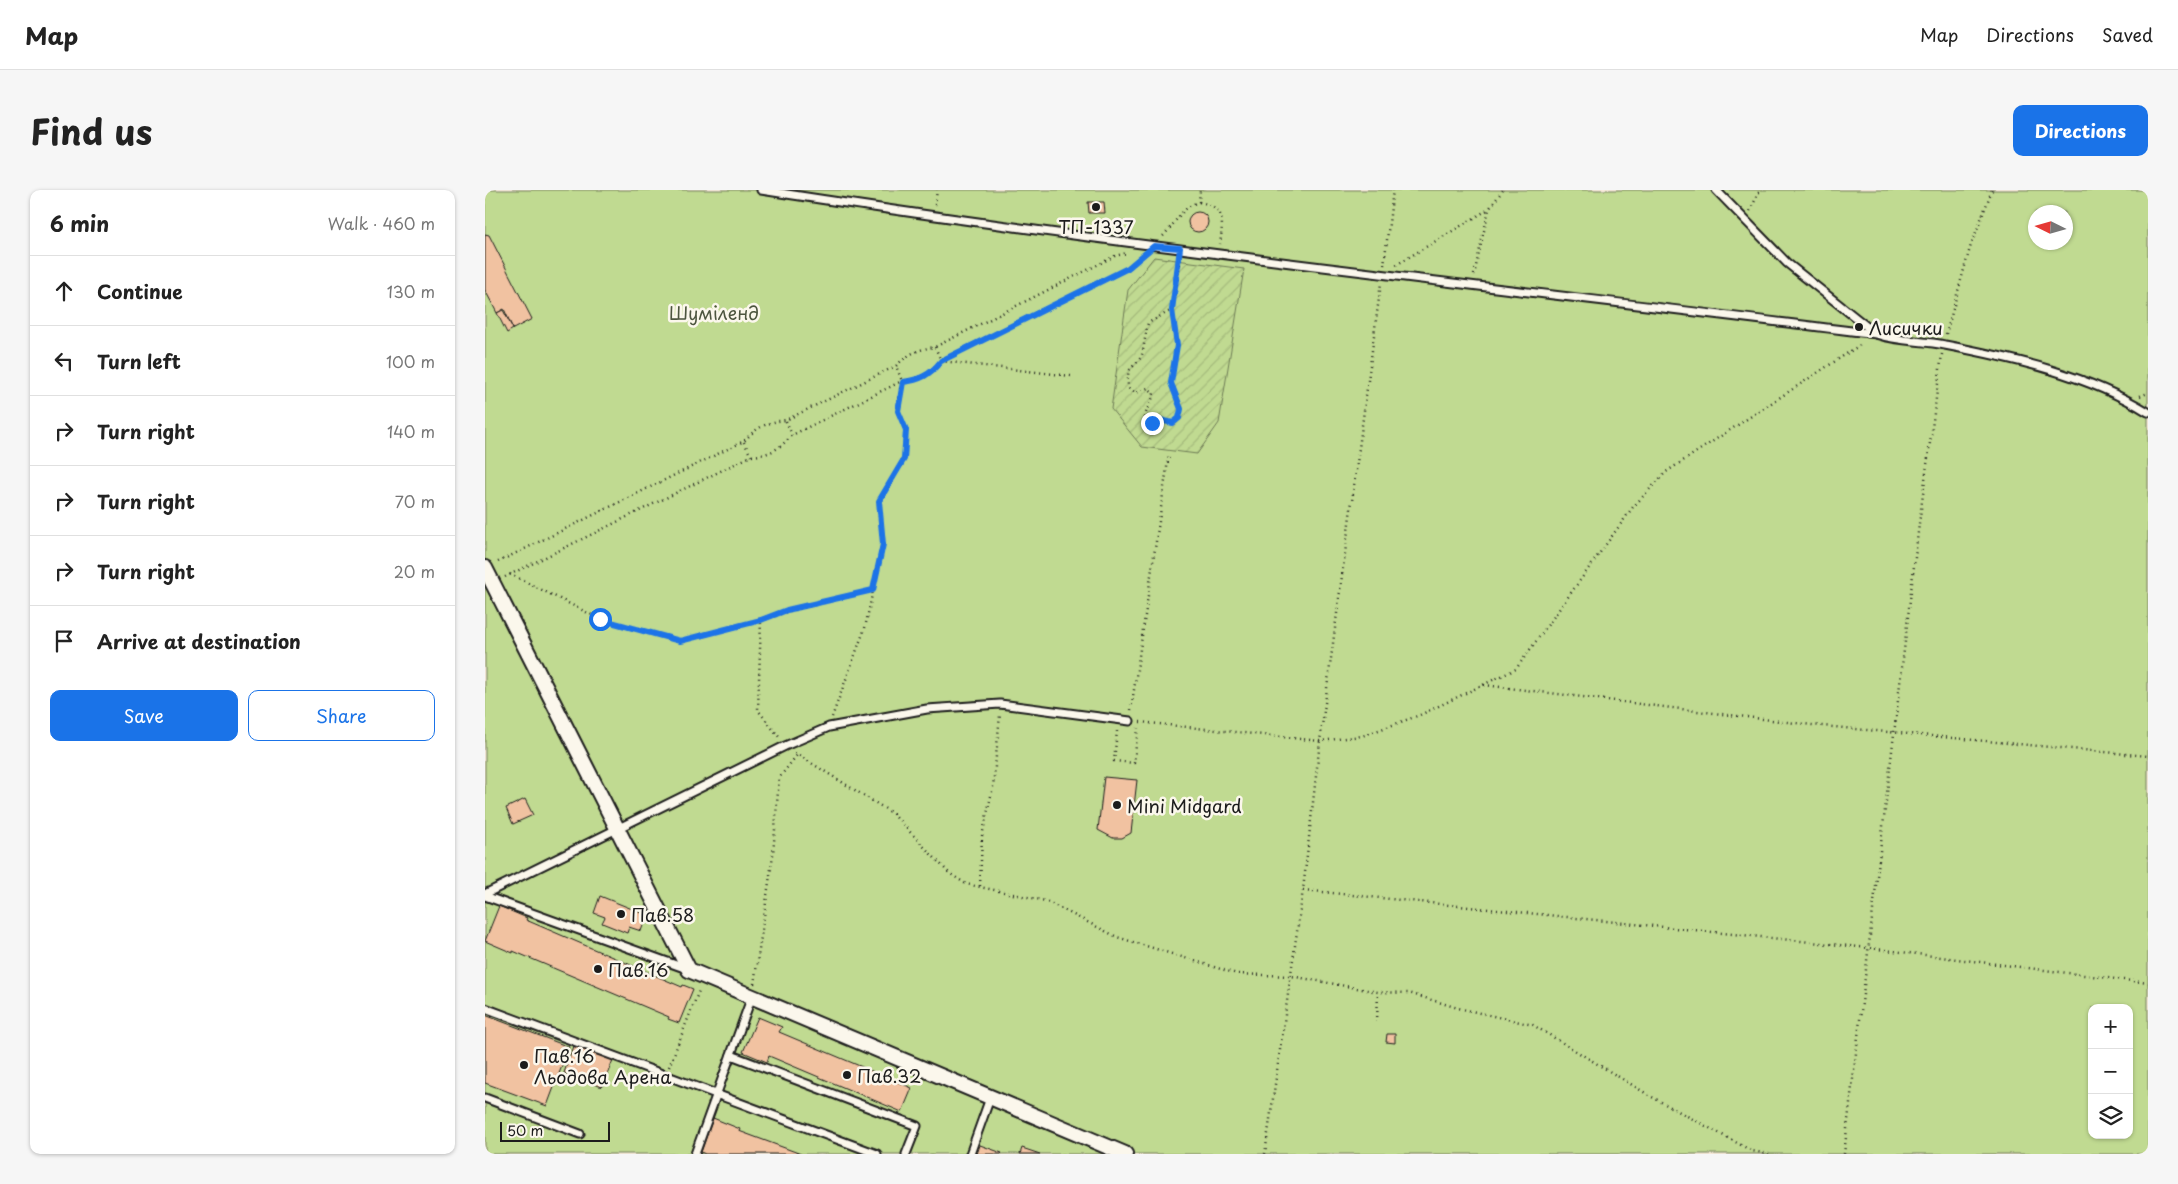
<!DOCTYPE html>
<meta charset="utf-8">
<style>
:root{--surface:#fff;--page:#f6f6f6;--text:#222;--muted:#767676;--line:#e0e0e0;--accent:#1a73e8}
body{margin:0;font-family:"Playpen Sans",sans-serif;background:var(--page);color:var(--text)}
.controls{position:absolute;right:15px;bottom:15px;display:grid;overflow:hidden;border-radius:10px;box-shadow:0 1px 4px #0004}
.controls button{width:45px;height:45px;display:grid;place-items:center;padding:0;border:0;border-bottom:1px solid var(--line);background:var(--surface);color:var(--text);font:25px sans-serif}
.compass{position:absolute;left:1543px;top:15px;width:45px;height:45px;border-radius:50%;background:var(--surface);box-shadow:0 1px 4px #0004;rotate:275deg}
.scale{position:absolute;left:15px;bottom:12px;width:110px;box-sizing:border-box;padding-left:5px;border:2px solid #1c1c1c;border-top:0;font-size:14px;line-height:18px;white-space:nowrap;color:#1c1c1c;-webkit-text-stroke:4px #fbf7ec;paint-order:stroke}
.stop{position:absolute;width:15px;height:15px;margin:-11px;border:4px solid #1a73e8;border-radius:50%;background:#fff}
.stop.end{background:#1a73e8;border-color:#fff;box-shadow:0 1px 5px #0008}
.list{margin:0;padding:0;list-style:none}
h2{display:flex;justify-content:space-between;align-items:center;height:65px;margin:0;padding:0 20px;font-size:21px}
h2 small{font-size:16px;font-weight:400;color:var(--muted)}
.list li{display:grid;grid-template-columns:32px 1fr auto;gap:15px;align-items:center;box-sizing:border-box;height:70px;padding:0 20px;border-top:1px solid var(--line)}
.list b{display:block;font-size:19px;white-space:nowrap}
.list em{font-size:16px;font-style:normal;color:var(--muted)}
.actions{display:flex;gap:10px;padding:15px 20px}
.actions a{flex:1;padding:11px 0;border:1px solid var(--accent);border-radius:10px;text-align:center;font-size:18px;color:var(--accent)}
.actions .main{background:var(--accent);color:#fff}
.icon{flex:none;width:28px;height:28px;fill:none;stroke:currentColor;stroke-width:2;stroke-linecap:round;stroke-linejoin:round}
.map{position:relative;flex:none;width:1663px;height:964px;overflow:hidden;border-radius:10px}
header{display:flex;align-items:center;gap:30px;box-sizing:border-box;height:70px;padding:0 25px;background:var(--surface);border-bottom:1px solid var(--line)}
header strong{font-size:24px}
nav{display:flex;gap:28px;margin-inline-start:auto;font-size:18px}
.intro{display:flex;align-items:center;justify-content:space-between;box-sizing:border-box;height:120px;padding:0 30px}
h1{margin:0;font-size:35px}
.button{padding:12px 22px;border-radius:10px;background:var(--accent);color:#fff;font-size:18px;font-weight:700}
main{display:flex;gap:30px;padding:0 30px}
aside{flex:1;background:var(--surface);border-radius:10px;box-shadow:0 1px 4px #0004}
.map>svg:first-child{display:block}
.park{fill:#c0da91;stroke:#6e7b56;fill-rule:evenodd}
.garden{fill:url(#garden-furrows);stroke:#6e7b56}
.building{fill:#f1c2a1;stroke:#1c1c1c}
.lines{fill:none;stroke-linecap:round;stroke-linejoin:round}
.lane-casing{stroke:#1c1c1c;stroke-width:11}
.street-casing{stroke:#1c1c1c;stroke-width:18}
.path{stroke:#1c1c1c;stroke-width:2.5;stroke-dasharray:1 4;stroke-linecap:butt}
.lane{stroke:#fbf7ec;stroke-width:7}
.street{stroke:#fbf7ec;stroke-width:14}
.route{stroke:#1a73e8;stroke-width:6}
.poi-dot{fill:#1c1c1c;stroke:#fbf7ec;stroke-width:2}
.labels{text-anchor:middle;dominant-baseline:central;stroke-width:5;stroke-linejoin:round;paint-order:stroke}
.poi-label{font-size:18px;fill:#1c1c1c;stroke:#fbf7ec;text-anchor:start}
.park-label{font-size:18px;fill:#4d553f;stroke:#fbf7ec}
</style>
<header>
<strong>Map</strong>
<nav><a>Map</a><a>Directions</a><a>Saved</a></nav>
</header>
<div class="intro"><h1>Find us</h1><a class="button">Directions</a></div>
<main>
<aside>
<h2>6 min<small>Walk · 460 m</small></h2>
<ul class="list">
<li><svg class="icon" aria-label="ahead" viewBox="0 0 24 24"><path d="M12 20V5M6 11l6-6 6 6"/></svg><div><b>Continue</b></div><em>130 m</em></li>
<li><svg class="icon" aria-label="left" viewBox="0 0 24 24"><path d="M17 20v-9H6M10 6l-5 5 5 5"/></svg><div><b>Turn left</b></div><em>100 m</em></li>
<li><svg class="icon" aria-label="right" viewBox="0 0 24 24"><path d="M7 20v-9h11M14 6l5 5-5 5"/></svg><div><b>Turn right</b></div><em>140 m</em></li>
<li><svg class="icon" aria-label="right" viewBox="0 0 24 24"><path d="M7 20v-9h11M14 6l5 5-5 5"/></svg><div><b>Turn right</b></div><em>70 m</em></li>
<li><svg class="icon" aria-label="right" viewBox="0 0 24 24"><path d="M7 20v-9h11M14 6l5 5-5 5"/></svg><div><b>Turn right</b></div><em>20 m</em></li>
<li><svg class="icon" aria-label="arrive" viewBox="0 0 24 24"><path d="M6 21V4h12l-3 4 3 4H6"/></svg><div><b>Arrive at destination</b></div></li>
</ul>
<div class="actions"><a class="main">Save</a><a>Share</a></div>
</aside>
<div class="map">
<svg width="1663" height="964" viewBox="0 0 1663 964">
<defs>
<pattern id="garden-furrows" width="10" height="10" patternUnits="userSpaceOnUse" patternTransform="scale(1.25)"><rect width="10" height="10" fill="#c0da91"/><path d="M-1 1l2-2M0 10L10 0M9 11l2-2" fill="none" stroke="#a4ba7c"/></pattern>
</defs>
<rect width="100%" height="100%" fill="#f9ecdd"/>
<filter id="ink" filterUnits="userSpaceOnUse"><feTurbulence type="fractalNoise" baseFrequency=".02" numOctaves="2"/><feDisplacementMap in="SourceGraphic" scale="10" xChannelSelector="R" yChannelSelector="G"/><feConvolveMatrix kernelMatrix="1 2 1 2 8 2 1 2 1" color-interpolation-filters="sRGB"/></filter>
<g filter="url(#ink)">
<path class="park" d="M0,0H1663V964H0ZM1550,22H1580V52H1550ZM1607,818H1644V945H1607Z"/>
<path class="garden" d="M669,67L759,79L734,233L712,264L657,257L626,219L643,100Z"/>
<g class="building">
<path d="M603,12H619L620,23H604Z"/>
<circle cx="713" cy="32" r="10"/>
<path d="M0,44L4,45L47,129L28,139L19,119L12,123L0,100Z"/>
<path d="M18,120L28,139L22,143L12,123Z"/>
<path d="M619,587L652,590L646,643L637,648H628L613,640Z"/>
<path d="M40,609L48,625L28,634L21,618Z"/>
<path d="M115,706L162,725L156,741L144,737L142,743L117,733L120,727L109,723Z"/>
<path d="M14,716L42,728L41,730L197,797L198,795L208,799L194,833L183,829L184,827L28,761V763L0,751Z"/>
<path d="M0,825L84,857L62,916L0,893Z"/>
<path d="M273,827L297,837L294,842L427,898L417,922L284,866L282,872L258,862Z"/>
<path d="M902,844H910V853L901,852Z"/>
<path d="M88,856L128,870L117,897L79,883Z"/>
<path d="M228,928L255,939L254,941L316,964H220L216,962Z"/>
<path d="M495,955L517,963L516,964H492Z"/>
<path d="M537,958L555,964H535Z"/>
</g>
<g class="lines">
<defs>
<g id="lane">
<path d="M276,0C647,58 1020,98 1391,144"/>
<path d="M1231,0L1302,73L1391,144C1414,152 1437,150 1460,155C1528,168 1603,185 1663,222"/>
<path d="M0,704L300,556L344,537L442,519L515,514L645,531"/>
<path d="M0,706L202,779"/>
<path d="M0,818L392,964"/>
<path d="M246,865L432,936L421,964"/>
<path d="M0,908L95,944"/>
<path d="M210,964L267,806"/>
<path d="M485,964L505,908"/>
</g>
<path id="street" d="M0,378L204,780L640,964"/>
</defs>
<use href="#lane" class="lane-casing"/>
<use href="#street" class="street-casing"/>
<g class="path">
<path d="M714,12C741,17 738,31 735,54"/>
<path d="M450,15L452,0"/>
<path d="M1265,21L1275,0"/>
<path d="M678,46C691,33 696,17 714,12L715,0"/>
<path d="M899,75L908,0"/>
<path d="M911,75L1004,19"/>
<path d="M989,85L1004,19L1018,0"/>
<path d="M687,120L692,155L686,193L697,219L694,228L688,233L675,230L667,233L660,228C661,218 667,213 669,203L663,198L651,203L643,198C642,174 645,183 656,167C658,165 661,139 663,133L687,120L695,70"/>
<path d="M1461,144L1485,58L1507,0"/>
<path d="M450,157L456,171L586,186"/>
<path d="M1655,206L1663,203"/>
<path d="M301,231L307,245"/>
<path d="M259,252L266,266"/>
<path d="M13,372L259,251C272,237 282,232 301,230L411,176C423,164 433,159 450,157L630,66L642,63"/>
<path d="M25,384L115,429L195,451L276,430L273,520L294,547"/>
<path d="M20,387L266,266C284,265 295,259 307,245L417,191C435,190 445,185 456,171L643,78L658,65"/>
<path d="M276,430L303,421L388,400"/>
<path d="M999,495L1327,535L1663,566"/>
<path d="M646,520L684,264"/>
<path d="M347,527L380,438L388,400L398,353L394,311L419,269L421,241L413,221L417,191L411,176"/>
<path d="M655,532L835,551L877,546L935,525L1031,479L1148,317L1181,282L1378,153"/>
<path d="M632,541L629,571L649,573L653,538"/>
<path d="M310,563L407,623L464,683L481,694L561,711L632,747L752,784L806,786L893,802L924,803L973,818L1048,835L1167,907L1267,961L1284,964"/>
<path d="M495,696L497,646L508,597L515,525"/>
<path d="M818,700L1384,758L1663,793"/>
<path d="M269,794L288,665L294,588L312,565"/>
<path d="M892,832L893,802"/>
<path d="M184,877L215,798"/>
<path d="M780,964L818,700L835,551L896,93"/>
<path d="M1359,964L1434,334L1457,164"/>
</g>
<use href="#lane" class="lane"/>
<use href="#street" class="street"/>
</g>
</g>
<g class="lines" filter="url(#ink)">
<path class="route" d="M115,429L195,451L276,430L302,420L388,400L398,354L394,311L419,269L421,240L413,221L418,192C435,190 445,185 456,171L643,78L669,56L695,58L687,120L692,155L686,193L696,219L694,228L688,233L675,230L667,233"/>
</g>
<g class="poi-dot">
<circle cx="611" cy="17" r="5"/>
<circle cx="1374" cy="137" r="5"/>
<circle cx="632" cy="615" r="5"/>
<circle cx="136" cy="724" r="5"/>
<circle cx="113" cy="779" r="5"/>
<circle cx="39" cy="875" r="5"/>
<circle cx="362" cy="885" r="5"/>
</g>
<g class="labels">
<g class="poi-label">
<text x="611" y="36" text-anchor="middle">ТП-1337</text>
<text x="1384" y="137">Лисички</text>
<text x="642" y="615">Mini Midgard</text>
<text x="146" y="724">Пав.58</text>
<text x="123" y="779">Пав.16</text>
<text x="49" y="865">Пав.16<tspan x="49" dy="21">Льодова Арена</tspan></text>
<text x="372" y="885">Пав.32</text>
</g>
<g class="park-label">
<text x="229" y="122">Шуміленд</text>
</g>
</g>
</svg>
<div class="controls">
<button>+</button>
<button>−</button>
<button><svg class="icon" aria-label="layers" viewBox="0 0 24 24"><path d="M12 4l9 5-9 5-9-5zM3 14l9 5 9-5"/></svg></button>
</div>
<svg class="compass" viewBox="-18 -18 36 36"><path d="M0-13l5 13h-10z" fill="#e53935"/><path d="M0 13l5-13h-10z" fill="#767676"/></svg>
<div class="scale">50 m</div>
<div class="stop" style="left:115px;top:429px"></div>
<div class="stop end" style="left:667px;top:233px"></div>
</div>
</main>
